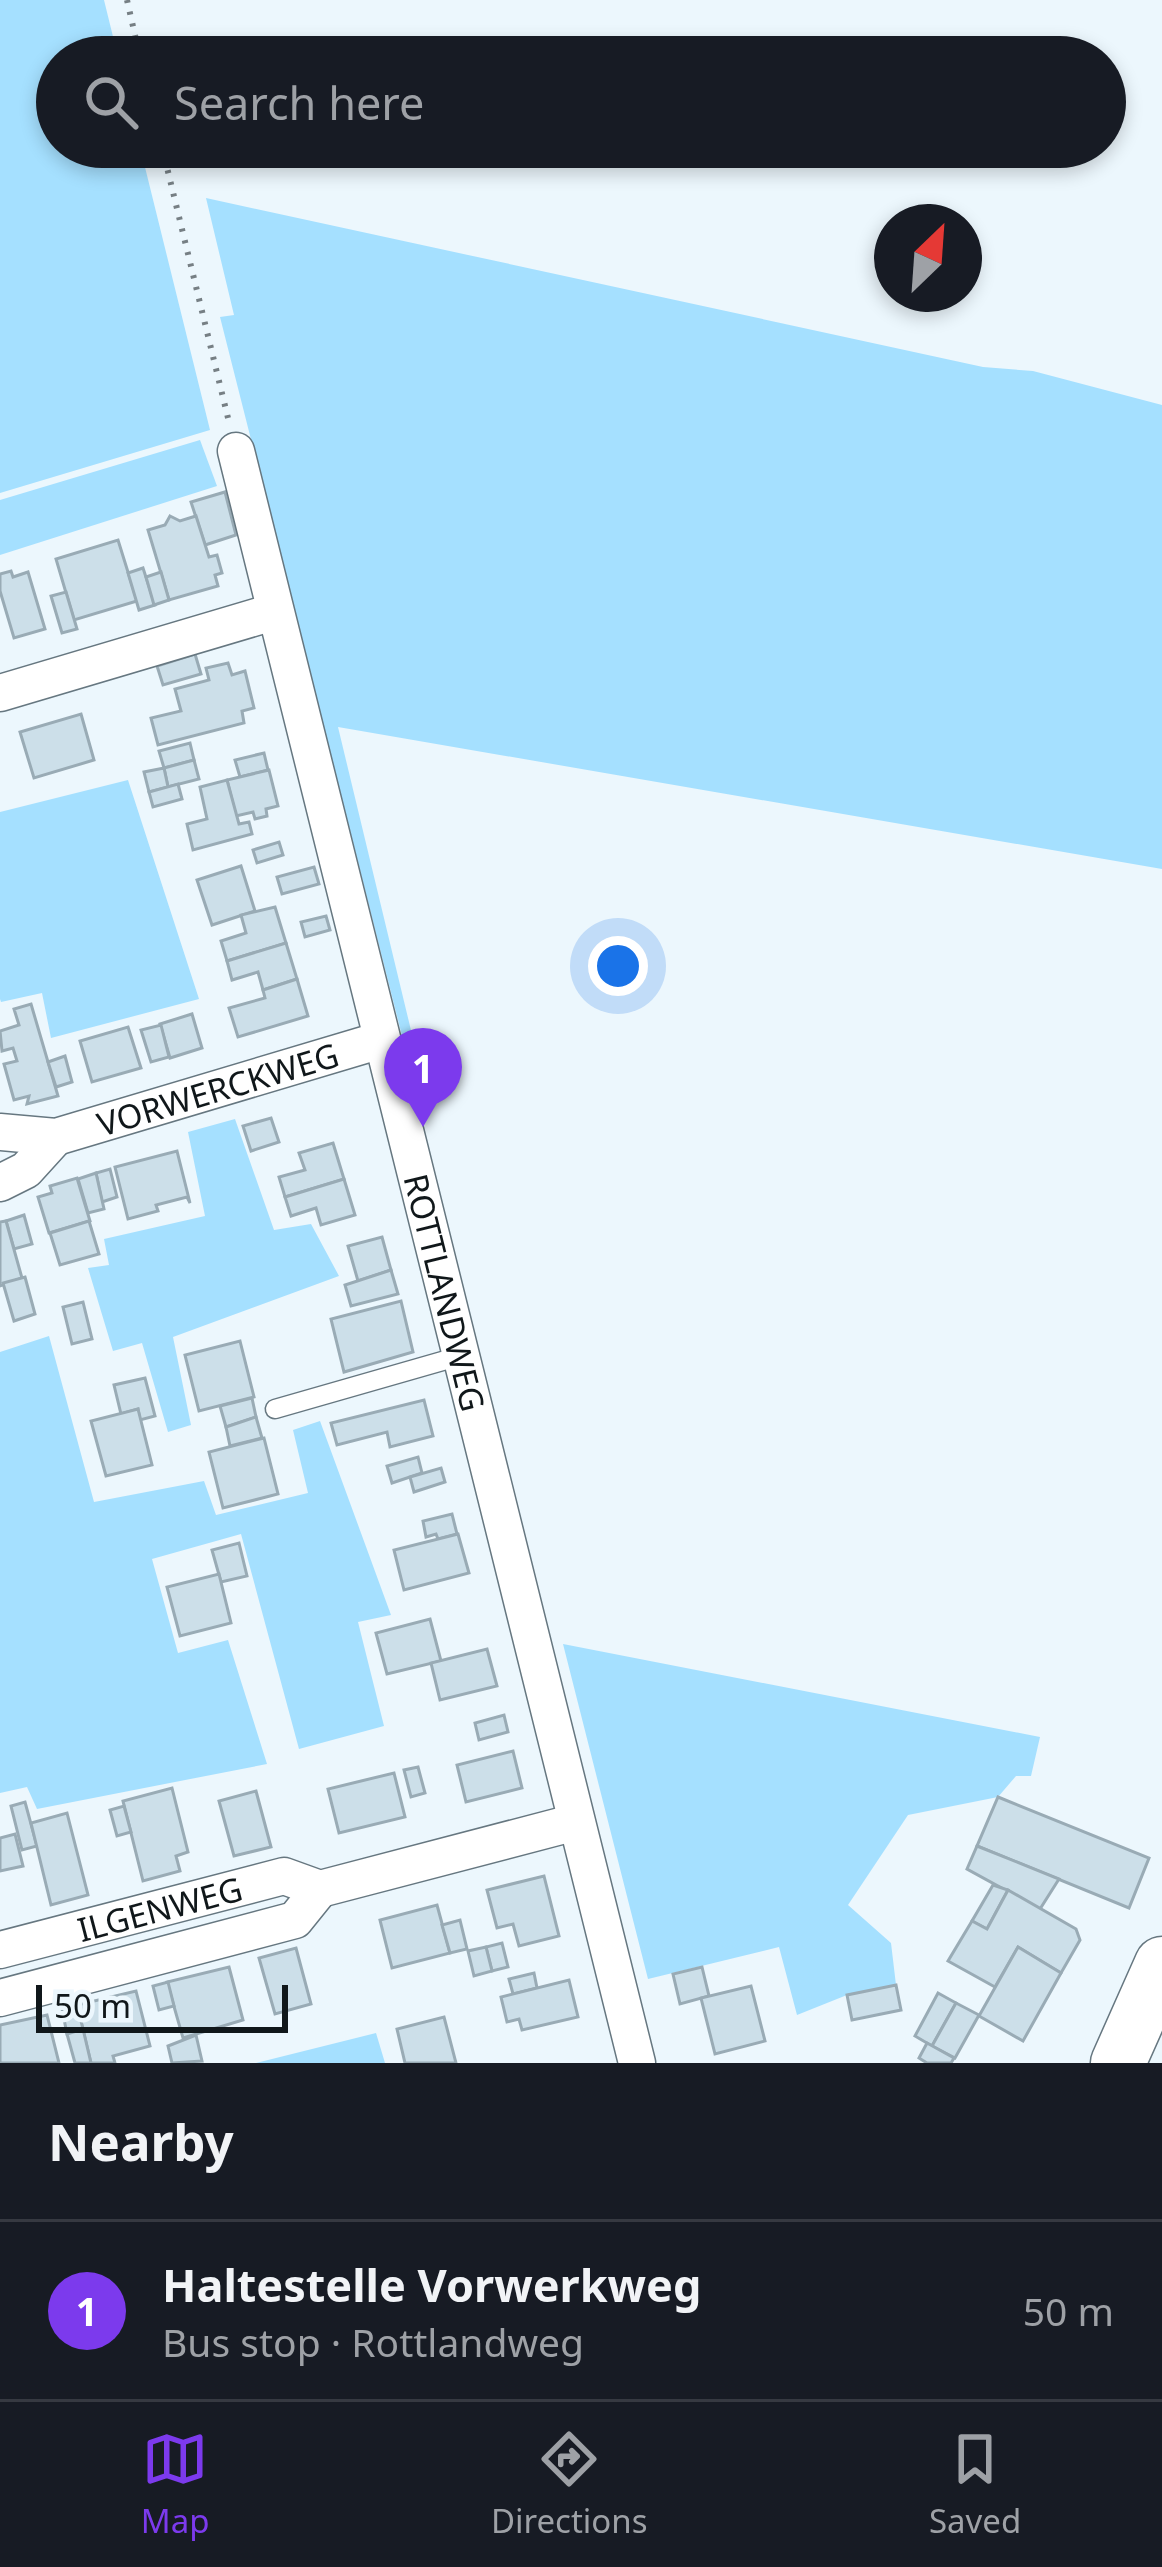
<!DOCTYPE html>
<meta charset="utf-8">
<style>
:root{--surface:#171b24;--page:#242831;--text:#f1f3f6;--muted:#9ea1a6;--line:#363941;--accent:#7c3aed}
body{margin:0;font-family:"Noto Sans",sans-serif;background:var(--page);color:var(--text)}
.compass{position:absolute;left:874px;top:204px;width:108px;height:108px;border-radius:50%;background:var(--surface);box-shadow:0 6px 18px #0003;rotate:25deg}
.scale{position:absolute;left:36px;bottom:30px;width:252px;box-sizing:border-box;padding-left:12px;border:6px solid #10171a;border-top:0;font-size:33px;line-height:42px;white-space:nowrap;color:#10171a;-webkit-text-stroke:9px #ecf7fd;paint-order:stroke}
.you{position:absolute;left:618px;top:966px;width:42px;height:42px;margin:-30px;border:9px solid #fff;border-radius:50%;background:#1a73e8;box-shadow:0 0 0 18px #1a73e833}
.badge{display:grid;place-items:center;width:78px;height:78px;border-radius:50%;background:var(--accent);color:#fff;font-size:39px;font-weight:700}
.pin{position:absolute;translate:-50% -99px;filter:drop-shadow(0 3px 6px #0008)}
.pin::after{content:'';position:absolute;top:63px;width:42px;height:36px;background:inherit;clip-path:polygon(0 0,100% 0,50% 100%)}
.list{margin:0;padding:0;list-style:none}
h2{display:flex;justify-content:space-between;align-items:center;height:156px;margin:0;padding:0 48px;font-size:51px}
h2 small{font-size:39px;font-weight:400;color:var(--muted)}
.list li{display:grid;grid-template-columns:78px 1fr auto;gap:36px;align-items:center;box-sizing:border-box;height:180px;padding:0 48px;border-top:3px solid var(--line)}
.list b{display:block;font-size:45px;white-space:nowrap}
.list p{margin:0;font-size:39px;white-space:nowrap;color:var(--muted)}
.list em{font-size:39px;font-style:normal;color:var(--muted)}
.icon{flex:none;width:66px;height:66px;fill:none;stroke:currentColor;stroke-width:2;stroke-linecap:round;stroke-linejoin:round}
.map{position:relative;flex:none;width:1162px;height:2063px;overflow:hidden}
.search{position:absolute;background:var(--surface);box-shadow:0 6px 18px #0003;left:36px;right:36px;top:36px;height:132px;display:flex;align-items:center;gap:30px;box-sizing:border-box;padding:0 42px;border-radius:66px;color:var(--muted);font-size:45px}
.sheet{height:336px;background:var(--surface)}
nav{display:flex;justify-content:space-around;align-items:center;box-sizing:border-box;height:168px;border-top:3px solid var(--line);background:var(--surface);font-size:33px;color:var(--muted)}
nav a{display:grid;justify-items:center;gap:6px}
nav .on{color:var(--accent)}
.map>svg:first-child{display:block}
.green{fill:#a5e0ff}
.building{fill:#ccdfe9;stroke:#99abb5;stroke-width:3}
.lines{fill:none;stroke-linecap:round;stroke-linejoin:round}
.lane-casing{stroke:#667780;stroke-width:21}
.street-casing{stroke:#667780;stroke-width:39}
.secondary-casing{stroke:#667780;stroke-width:57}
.path{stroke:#767f84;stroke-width:6;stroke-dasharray:3 9;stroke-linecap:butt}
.lane{stroke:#fff;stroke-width:18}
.street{stroke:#fff;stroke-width:36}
.secondary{stroke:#fff;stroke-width:54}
.labels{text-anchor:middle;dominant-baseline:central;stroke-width:9;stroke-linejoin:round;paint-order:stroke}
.street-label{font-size:33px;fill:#10171a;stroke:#ecf7fd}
</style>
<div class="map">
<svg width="1162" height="2063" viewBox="0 0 1162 2063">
<rect width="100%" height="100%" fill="#ecf7fd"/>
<g class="green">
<path d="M0,0H104L118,57H57V147H140L210,430L0,493Z"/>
<path d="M206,198L983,367L1033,371L1162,405V869L338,727L428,1101L418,1099L220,317L234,315Z"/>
<path d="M200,440L217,486L0,555V500Z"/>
<path d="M128,780L199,999L51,1038L42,993L1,1002L0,999V812Z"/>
<path d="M235,1119L274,1230L311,1224L339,1276L173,1337L191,1425L168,1432L142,1343L113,1351L88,1268L109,1265L104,1239L205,1216L188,1132Z"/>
<path d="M49,1336L94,1502L204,1481L216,1515L308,1493L293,1430L320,1421L391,1615L358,1622L384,1726L299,1749L241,1534L152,1559L178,1653L228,1640L267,1764L37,1809L27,1787L0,1793V1352Z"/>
<path d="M563,1644L1040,1737L1031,1776H1016L998,1797L908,1815L848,1905L891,1943L896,1985L847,1995L797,2015L779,1947L648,1979Z"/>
<path d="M376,2033L385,2063H256Z"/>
</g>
<g class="building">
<path d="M225,492L236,535L205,545L191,502Z"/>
<path d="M170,516L180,521L196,516L209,557L217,555L222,573L215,575L218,586L169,600L148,530L165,525Z"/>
<path d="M118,540L137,601L74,620L56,559Z"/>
<path d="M143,568L155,605L139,610L128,573Z"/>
<path d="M11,571L13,577L28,572L45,629L14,638L0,591V574Z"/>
<path d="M161,572L169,600L154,605L146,577Z"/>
<path d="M66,592L77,629L62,633L51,596Z"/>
<path d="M195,654L201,674L163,685L157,666Z"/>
<path d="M228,663L232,675L245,671L254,708L242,711L244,723L158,745L151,718L181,711L175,689L209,680L206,668Z"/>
<path d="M81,714L94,760L34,778L20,732Z"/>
<path d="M190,743L194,760L164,768L159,751Z"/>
<path d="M264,753L268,770L240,777L235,760Z"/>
<path d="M194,760L199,779L168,787L164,768Z"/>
<path d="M164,768L168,787L149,792L144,772Z"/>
<path d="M269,770L278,806L266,809L267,816L255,819L253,812L236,816L227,780Z"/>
<path d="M227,780L239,824L249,822L252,834L193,850L187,824L207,819L200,787Z"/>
<path d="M178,784L182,799L153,807L149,792Z"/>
<path d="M279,842L283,855L257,863L253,850Z"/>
<path d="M241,866L255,911L212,925L197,880Z"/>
<path d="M314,867L319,884L282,894L277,877Z"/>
<path d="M275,907L286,943L227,961L221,941L246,933L241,915Z"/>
<path d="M326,916L330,930L305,937L301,922Z"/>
<path d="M286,943L297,979L263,990L258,972L232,980L227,961Z"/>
<path d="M297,979L308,1016L238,1037L229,1008L265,998L263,990Z"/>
<path d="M31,1004L58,1096L27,1104L29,1096L14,1100L4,1064L17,1061L13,1048L2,1051L0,1031L19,1025L14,1009Z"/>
<path d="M192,1014L202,1048L170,1058L160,1024Z"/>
<path d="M161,1025L169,1057L151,1062L141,1030Z"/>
<path d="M128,1027L141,1068L92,1082L80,1041Z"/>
<path d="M65,1056L72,1082L56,1087L48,1062Z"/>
<path d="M271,1118L279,1142L251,1151L243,1126Z"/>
<path d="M333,1143L344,1179L285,1197L279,1177L305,1170L299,1153Z"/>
<path d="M177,1151L190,1203L187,1197L156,1205L158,1211L128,1219L115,1167Z"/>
<path d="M110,1169L117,1197L102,1202L96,1173Z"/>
<path d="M96,1173L104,1209L88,1213L78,1179Z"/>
<path d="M77,1178L90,1221L49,1233L38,1197L52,1193L50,1186Z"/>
<path d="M344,1179L355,1215L321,1225L316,1208L291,1216L285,1197Z"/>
<path d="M24,1215L32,1244L14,1249L6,1221Z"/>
<path d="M6,1221L22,1278L0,1286V1222Z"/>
<path d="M89,1221L99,1254L60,1265L50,1233Z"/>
<path d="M382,1237L391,1270L358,1281L348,1246Z"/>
<path d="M391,1270L398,1294L351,1306L345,1285Z"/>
<path d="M25,1277L35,1314L14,1321L3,1283Z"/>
<path d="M401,1301L413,1352L344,1372L331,1319Z"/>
<path d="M83,1302L92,1339L72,1344L63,1307Z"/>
<path d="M240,1341L254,1397L199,1411L185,1355Z"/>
<path d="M145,1378L155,1416L140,1420L138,1409L121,1414L114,1385Z"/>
<path d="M252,1398L256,1417L226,1427L220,1406Z"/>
<path d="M424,1400L433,1436L390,1447L387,1432L337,1445L331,1423Z"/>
<path d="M138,1409L152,1465L106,1476L91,1421Z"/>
<path d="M256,1417L262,1438L230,1446L226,1427Z"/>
<path d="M264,1438L278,1494L223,1508L209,1452Z"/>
<path d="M418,1457L422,1473L392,1483L387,1466Z"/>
<path d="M441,1468L445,1482L414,1492L410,1477Z"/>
<path d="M452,1514L457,1534L438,1539L436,1534L426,1537L423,1521Z"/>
<path d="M458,1534L469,1573L404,1590L394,1550Z"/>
<path d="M239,1543L247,1576L221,1582L212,1550Z"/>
<path d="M219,1574L231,1623L180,1636L167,1587Z"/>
<path d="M430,1619L441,1661L387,1674L376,1633Z"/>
<path d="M487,1649L497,1686L440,1700L431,1663Z"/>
<path d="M504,1715L508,1732L479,1740L475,1723Z"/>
<path d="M513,1751L522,1788L466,1802L457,1765Z"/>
<path d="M418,1767L425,1793L411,1797L404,1770Z"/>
<path d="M394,1773L405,1817L339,1833L328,1789Z"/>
<path d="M172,1788L188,1852L176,1856L180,1871L143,1881L123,1801Z"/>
<path d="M256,1791L271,1847L234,1856L219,1801Z"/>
<path d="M998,1797L1149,1858L1129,1908L977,1846Z"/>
<path d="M25,1802L37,1846L22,1850L11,1806Z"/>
<path d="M124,1806L131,1832L117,1836L110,1810Z"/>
<path d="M67,1813L88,1895L51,1905L31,1823Z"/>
<path d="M15,1834L23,1866L0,1871V1838Z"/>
<path d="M977,1846L1059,1879L1040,1909L967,1869Z"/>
<path d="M544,1876L559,1936L519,1946L513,1924L497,1928L487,1890Z"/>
<path d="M993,1885L1008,1890L987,1929L972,1921Z"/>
<path d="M1008,1890L1076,1929L1080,1940L1061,1973L1018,1947L995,1987L948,1961L972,1921L987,1929Z"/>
<path d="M437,1905L450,1953L392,1968L380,1920Z"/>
<path d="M460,1920L467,1949L450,1953L442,1925Z"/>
<path d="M502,1943L508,1967L492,1971L486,1947Z"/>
<path d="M486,1947L492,1971L474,1976L468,1951Z"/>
<path d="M1018,1947L1061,1973L1023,2041L979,2016Z"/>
<path d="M296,1948L311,2004L275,2014L259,1958Z"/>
<path d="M229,1967L243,2020L183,2038L167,1982Z"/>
<path d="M702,1967L709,1996L680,2004L673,1974Z"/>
<path d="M534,1973L537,1988L513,1994L509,1979Z"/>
<path d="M569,1980L578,2017L522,2030L519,2019L507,2022L501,1997Z"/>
<path d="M168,1982L174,2006L159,2010L153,1986Z"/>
<path d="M896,1985L901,2010L852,2020L847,1995Z"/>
<path d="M751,1986L765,2041L715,2054L701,1998Z"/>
<path d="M136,1991L150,2046L113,2056L115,2063H91L77,2005Z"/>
<path d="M938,1993L956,2003L932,2046L915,2036Z"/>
<path d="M956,2003L979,2015L955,2058L932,2046Z"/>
<path d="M77,2005L83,2029L67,2034L62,2009Z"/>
<path d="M47,2015L59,2063H0V2025Z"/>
<path d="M444,2017L456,2063H405L397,2029Z"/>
<path d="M83,2029L91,2063H75L67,2034Z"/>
<path d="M196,2035L202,2061L172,2063L168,2046Z"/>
<path d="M927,2043L954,2058L951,2063H927L919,2058Z"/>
</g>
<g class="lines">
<defs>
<path id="lane" d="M275,1409L460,1356"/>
<g id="street">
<path id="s1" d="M236,451L637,2063"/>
<path d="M0,693L273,612"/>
<path id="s2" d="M0,1132L56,1137L381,1040"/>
<path d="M0,1183L26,1170L56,1137"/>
<path id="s3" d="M0,1950L284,1876L320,1889L576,1822"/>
<path d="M0,1998L295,1920L320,1889"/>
</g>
<path id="secondary" d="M1118,2063L1162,1964"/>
</defs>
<use href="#lane" class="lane-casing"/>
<use href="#street" class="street-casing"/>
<use href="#secondary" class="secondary-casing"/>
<g class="path">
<path d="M127,0L140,57"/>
<path d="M162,147L228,418"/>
</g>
<use href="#lane" class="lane"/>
<use href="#street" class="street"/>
<use href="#secondary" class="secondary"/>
</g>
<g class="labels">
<g class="street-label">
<text stroke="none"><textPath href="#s2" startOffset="225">VORWERCKWEG</textPath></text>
<text stroke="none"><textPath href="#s1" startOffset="867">ROTTLANDWEG</textPath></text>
<text stroke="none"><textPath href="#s3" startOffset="165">ILGENWEG</textPath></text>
</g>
</g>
</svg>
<svg class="compass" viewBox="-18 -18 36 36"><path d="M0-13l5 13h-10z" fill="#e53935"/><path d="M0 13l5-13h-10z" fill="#9ea1a6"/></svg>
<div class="scale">50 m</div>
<div class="you"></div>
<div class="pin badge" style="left:423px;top:1127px">1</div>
<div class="search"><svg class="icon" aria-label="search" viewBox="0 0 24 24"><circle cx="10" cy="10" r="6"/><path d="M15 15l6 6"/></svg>Search here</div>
</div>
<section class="sheet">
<h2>Nearby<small></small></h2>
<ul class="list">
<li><span class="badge">1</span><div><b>Haltestelle Vorwerkweg</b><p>Bus stop · Rottlandweg</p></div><em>50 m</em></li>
</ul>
</section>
<nav>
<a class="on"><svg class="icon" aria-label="map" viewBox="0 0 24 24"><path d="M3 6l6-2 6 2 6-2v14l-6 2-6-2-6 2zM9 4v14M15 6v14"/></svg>Map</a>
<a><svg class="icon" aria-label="directions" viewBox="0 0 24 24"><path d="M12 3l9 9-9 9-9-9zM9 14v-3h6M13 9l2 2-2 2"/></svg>Directions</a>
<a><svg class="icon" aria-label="saved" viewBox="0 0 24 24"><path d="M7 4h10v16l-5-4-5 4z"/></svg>Saved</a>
</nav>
